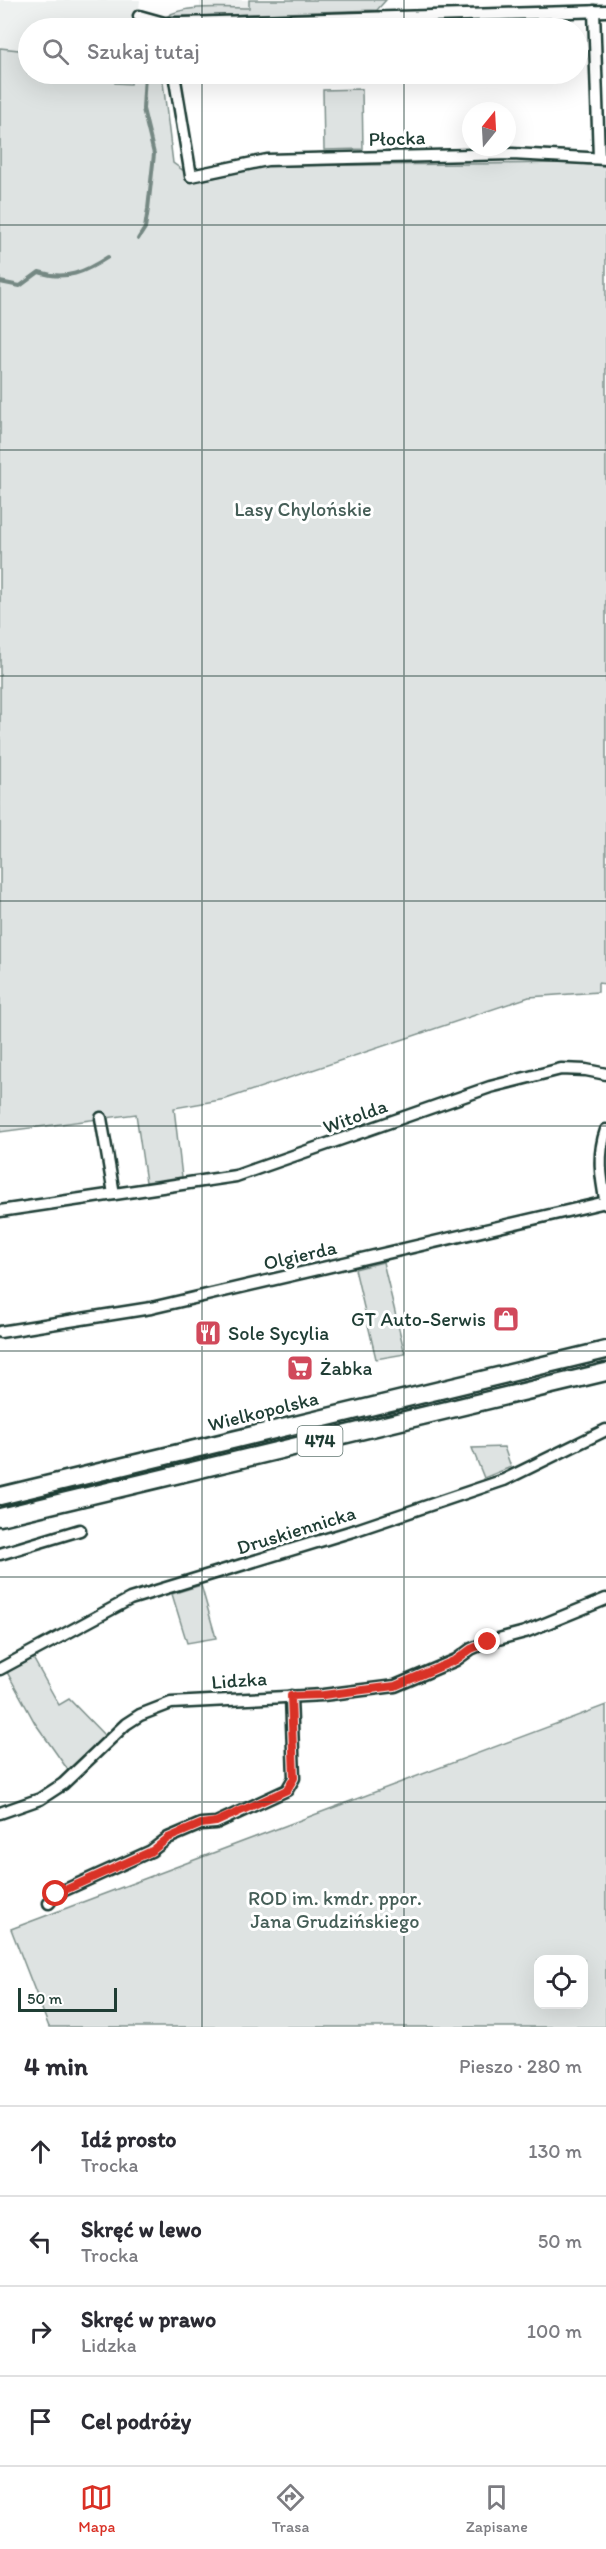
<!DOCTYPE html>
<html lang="pl">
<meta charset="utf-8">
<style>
:root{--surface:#fff;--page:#f2f2f3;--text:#2b2b33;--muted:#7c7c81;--line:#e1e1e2;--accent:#d93025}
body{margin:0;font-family:Itim,sans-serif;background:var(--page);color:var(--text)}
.controls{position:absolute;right:18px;bottom:18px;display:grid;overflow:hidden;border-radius:12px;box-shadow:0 6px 24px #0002}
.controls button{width:54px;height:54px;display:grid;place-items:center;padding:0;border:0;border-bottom:2px solid var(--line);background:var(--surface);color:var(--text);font:30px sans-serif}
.compass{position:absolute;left:462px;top:102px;width:54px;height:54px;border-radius:50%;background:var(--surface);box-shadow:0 6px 24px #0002;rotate:18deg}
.scale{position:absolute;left:18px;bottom:15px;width:99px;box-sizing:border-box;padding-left:6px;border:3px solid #1f3d34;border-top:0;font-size:16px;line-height:21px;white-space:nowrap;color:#1f3d34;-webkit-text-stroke:4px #fff;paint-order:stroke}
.stop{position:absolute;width:18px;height:18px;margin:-14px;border:4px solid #d93025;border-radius:50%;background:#fff}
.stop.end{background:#d93025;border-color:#fff;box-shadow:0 2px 6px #0008}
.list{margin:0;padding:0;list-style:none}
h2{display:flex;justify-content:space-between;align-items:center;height:78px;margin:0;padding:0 24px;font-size:26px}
h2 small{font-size:20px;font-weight:400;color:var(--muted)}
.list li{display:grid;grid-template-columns:39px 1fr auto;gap:18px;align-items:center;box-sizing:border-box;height:90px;padding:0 24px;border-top:2px solid var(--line)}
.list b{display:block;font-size:22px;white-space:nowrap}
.list p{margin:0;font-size:20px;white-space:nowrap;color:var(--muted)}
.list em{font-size:20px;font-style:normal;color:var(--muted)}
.icon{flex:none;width:33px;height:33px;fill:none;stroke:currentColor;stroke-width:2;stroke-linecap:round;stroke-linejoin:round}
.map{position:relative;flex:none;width:606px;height:2027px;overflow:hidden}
.search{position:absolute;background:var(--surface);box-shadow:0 6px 24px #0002;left:18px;right:18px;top:18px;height:66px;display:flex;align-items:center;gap:15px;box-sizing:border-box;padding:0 21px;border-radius:33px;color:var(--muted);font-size:22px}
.sheet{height:438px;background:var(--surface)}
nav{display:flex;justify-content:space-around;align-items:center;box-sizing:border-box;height:84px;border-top:2px solid var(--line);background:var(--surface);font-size:16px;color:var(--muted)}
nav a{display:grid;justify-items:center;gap:3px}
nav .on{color:var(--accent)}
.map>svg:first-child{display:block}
.built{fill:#eef1f0}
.green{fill:#dee3e2;stroke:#7e908b;stroke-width:1.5;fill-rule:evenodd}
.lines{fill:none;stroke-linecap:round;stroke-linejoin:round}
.stream{stroke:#758883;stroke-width:4}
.minor-casing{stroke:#1f3d34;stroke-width:15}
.primary-casing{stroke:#1f3d34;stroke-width:21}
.minor{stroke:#fff;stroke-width:10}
.primary{stroke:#fff;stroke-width:16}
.route{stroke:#d93025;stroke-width:8}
.grid{fill:none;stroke:#1f3d34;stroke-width:1.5;stroke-opacity:0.55}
.labels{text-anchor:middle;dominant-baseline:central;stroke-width:6;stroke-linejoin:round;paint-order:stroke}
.shield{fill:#fff;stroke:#627771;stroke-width:1.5}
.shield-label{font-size:18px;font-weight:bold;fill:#1f3d34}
.street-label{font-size:20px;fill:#1f3d34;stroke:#fff}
.park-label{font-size:20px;fill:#455e57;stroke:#fff}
.poi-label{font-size:20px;fill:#1f3d34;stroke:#fff;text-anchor:start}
</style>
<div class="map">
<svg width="606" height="2027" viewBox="0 0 606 2027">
<rect width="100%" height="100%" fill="#fff"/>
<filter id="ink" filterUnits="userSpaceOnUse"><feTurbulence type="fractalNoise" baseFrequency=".0167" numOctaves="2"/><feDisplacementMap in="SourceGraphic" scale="12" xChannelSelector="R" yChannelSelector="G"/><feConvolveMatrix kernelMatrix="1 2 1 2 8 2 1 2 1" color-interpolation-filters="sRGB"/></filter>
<g filter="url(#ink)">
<g class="built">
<path d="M0,0H140L137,28H28V51L0,48Z"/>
<rect x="200" y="0" width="49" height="8"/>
</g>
<g class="green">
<path d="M249,0H386L377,10L166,17C184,4 227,8 249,8Z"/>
<path d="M0,48L28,51V74H112L115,83L131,84L132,74H162L173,163L191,176L204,180L264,166L568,163L606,166V984L598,983V992L529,997L226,1099L174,1108L182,1177L146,1182L136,1114L0,1132Z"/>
<path d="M362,89L363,149L324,150L323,90Z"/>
<path d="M383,1262L405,1354L376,1359L355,1269Z"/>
<path d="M504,1447L511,1467L484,1478L472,1448Z"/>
<path d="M201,1585L216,1638L187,1643L172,1594Z"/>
<path d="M33,1658L59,1705L69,1699L105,1736L68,1770L35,1723L7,1672Z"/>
<path d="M606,1705V2027H49L11,1929ZM538,1960H584V2004H538Z"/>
</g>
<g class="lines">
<g class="stream">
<path d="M138,239L145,228L148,209L154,154L143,109L145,74"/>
<path d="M0,282L20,286L39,272C66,281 85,272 108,257"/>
</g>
<defs>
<g id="minor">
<path d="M594,11L599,158"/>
<path d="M139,16L164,23H183L606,11"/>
<path d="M174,74L191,176L267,160L512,154L606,159"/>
<path d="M101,1118L114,1194"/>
<path d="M606,1130C597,1155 601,1178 606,1204"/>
<path d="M0,1211L236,1176L490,1087L561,1069L586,1070L606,1074"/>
<path d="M0,1332L151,1308L606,1202"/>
<path d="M0,1554L80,1530"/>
<path d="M0,1669L130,1599L356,1530L504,1480L606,1430"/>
<path d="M0,1813L40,1799L63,1784L126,1724L140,1715L171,1703L323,1695L395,1686L456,1660L471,1649L487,1642L525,1632L606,1599"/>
<path d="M49,1903L56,1894L151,1851L168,1838L201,1824L216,1823L287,1790L294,1778L291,1696"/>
</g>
<g id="primary">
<path d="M0,1496L606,1350"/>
<path d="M0,1517L606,1372"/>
</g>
</defs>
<use href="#minor" class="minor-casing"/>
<use href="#primary" class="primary-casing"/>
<use href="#minor" class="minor"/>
<use href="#primary" class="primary"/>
</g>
</g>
<g class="lines" filter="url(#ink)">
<path class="route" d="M56,1894L152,1851L168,1838L201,1824L216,1822L287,1790L294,1778L291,1696L323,1695L395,1686L456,1660L471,1649L488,1642"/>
</g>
<path class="grid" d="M202,0V28M404,0V28M202,74V2027M404,74V2027M0,225H606M0,450H606M0,676H606M0,901H606M0,1126H606M0,1351H606M0,1577H606M0,1802H606"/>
<defs>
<symbol id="shop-square" viewBox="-11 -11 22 22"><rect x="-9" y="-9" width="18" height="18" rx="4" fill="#d1495b" stroke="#fff"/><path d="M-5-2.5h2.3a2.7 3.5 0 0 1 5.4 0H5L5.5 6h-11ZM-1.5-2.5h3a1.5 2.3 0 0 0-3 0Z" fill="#fff"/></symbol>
<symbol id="restaurant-square" viewBox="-11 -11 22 22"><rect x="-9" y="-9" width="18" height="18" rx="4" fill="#d1495b" stroke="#fff"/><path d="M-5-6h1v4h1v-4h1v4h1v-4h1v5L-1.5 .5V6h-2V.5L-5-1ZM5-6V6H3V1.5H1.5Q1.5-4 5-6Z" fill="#fff"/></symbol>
<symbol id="supermarket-square" viewBox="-11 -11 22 22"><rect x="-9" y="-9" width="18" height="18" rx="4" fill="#d1495b" stroke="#fff"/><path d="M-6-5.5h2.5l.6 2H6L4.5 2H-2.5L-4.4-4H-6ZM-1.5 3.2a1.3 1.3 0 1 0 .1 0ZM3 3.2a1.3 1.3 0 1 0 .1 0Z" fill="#fff"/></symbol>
</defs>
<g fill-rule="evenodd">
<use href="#shop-square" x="491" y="1304" width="30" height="30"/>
<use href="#restaurant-square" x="193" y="1318" width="30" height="30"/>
<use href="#supermarket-square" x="285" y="1353" width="30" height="30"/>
</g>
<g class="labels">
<rect class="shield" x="297.5" y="1426" width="45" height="30" rx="4.5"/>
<g class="shield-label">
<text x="320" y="1441">474</text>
</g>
<g class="street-label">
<text transform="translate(397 138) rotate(-2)">Płocka</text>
<text transform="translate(355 1116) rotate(-20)">Witolda</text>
<text transform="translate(300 1255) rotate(-13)">Olgierda</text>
<text transform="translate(263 1411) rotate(-14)">Wielkopolska</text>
<text transform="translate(296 1530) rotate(-17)">Druskiennicka</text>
<text transform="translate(239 1680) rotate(-4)">Lidzka</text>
</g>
<g class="park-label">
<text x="303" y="509">Lasy Chylońskie</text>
<text x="335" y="1898">ROD im. kmdr. ppor.<tspan x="335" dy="23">Jana Grudzińskiego</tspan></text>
</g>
<g class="poi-label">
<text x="486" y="1319" text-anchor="end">GT Auto-Serwis</text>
<text x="228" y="1333">Sole Sycylia</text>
<text x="320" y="1368">Żabka</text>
</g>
</g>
</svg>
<div class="controls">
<button><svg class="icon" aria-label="locate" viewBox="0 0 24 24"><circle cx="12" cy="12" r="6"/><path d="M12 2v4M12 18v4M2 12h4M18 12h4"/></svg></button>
</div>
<svg class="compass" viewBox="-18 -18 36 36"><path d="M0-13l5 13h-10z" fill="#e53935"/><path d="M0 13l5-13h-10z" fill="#7c7c81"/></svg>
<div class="scale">50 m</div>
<div class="stop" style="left:56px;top:1894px"></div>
<div class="stop end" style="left:488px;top:1642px"></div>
<div class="search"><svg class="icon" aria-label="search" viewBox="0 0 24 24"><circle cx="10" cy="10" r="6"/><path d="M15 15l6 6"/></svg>Szukaj tutaj</div>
</div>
<section class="sheet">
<h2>4 min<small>Pieszo · 280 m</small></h2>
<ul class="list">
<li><svg class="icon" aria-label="ahead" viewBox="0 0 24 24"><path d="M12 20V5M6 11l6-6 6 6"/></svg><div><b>Idź prosto</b><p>Trocka</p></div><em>130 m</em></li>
<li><svg class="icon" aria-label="left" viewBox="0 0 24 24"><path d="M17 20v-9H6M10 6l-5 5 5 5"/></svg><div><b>Skręć w lewo</b><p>Trocka</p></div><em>50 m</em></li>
<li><svg class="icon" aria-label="right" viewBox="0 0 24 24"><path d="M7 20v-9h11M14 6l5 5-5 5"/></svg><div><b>Skręć w prawo</b><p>Lidzka</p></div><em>100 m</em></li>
<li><svg class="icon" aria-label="arrive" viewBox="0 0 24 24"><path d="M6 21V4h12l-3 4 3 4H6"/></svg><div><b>Cel podróży</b></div></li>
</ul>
</section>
<nav>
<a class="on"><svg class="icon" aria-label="map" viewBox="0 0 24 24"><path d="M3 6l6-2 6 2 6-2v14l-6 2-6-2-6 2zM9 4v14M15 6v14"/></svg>Mapa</a>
<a><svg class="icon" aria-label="directions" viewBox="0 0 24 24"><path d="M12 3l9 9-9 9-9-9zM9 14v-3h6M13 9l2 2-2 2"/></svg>Trasa</a>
<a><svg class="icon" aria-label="saved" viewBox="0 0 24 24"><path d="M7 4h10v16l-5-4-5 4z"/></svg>Zapisane</a>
</nav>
